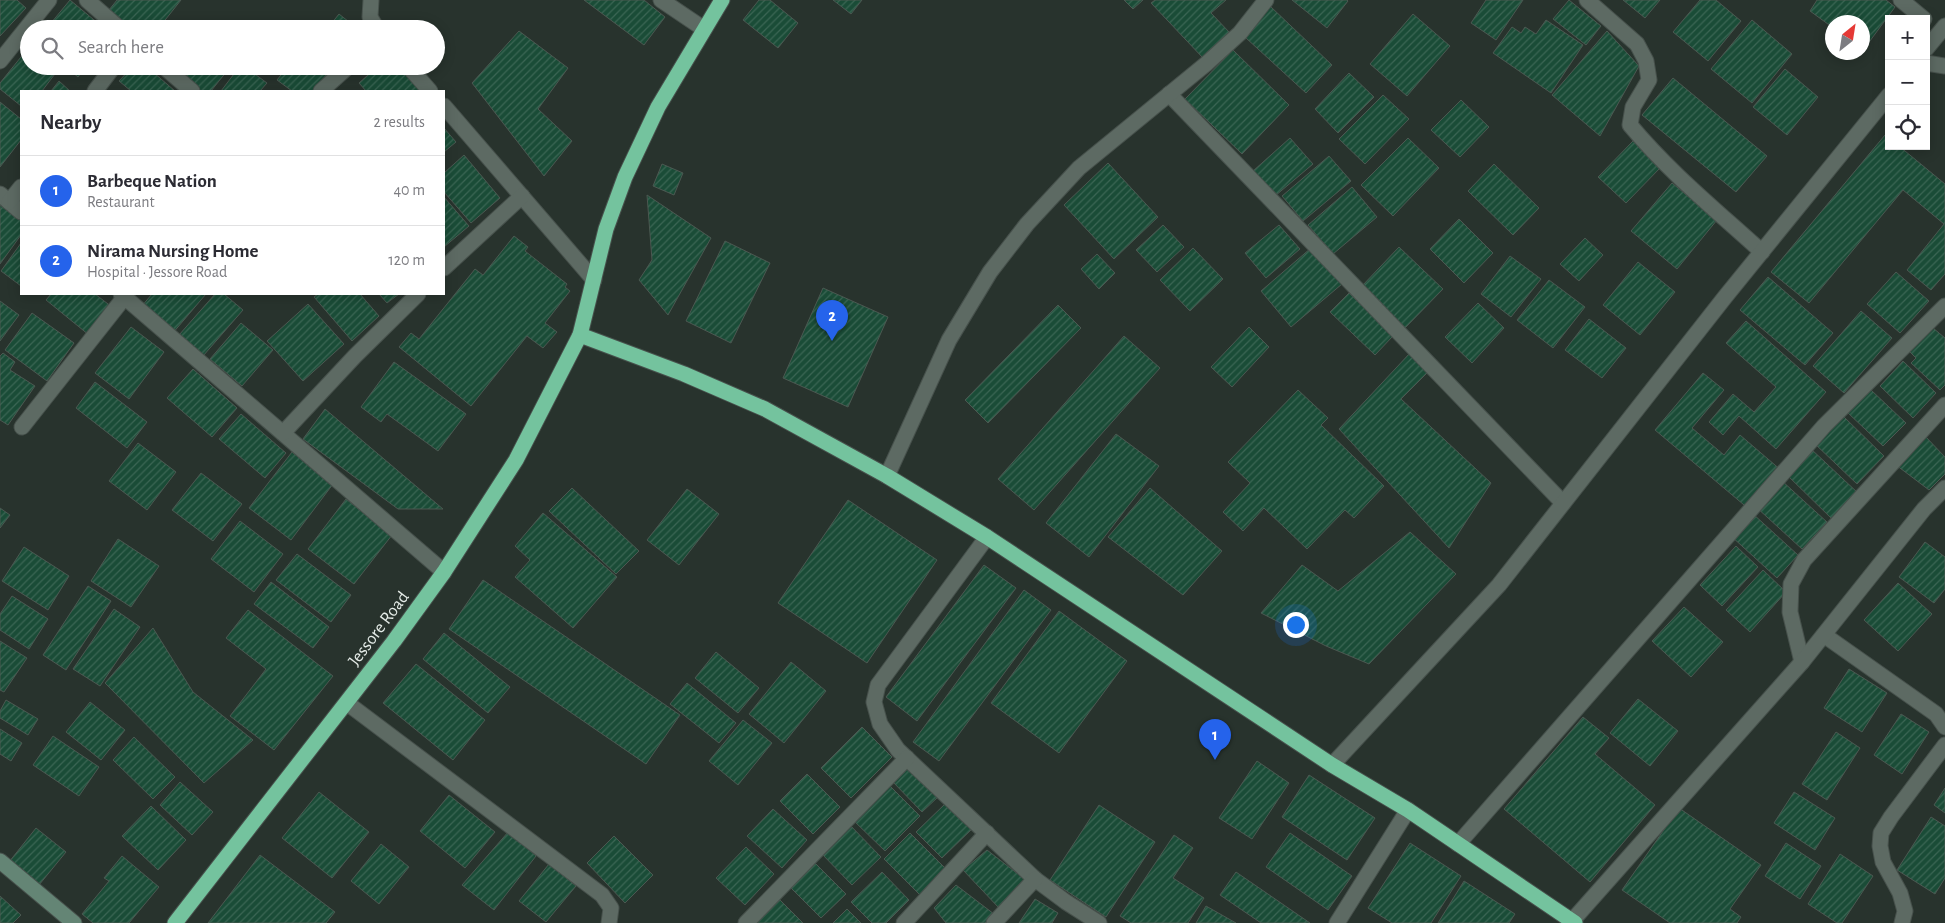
<!DOCTYPE html>
<meta charset="utf-8">
<style>
:root{--surface:#fff;--page:#f7f7f7;--text:#2b2b33;--muted:#7c7c81;--line:#e1e1e2;--accent:#2563eb}
body{margin:0;font-family:"Alegreya Sans",sans-serif;background:var(--page);color:var(--text)}
.controls{position:absolute;right:15px;top:15px;display:grid;overflow:hidden;border-radius:0px;box-shadow:0 2px 12px #0003}
.controls button{width:45px;height:45px;display:grid;place-items:center;padding:0;border:0;border-bottom:1px solid var(--line);background:var(--surface);color:var(--text);font:25px sans-serif}
.compass{position:absolute;left:1825px;top:15px;width:45px;height:45px;border-radius:50%;background:var(--surface);box-shadow:0 2px 12px #0003;rotate:30deg}
.you{position:absolute;left:1295px;top:624px;width:18px;height:18px;margin:-12px;border:4px solid #fff;border-radius:50%;background:#1a73e8;box-shadow:0 0 0 8px #1a73e833}
.badge{display:grid;place-items:center;width:32px;height:32px;border-radius:50%;background:var(--accent);color:#fff;font-size:16px;font-weight:700}
.pin{position:absolute;translate:-50% -41px;filter:drop-shadow(0 1px 2px #0008)}
.pin::after{content:'';position:absolute;top:26px;width:18px;height:15px;background:inherit;clip-path:polygon(0 0,100% 0,50% 100%)}
.list{margin:0;padding:0;list-style:none}
h2{display:flex;justify-content:space-between;align-items:center;height:65px;margin:0;padding:0 20px;font-size:21px}
h2 small{font-size:16px;font-weight:400;color:var(--muted)}
.list li{display:grid;grid-template-columns:32px 1fr auto;gap:15px;align-items:center;box-sizing:border-box;height:70px;padding:0 20px;border-top:1px solid var(--line)}
.list b{display:block;font-size:19px;white-space:nowrap}
.list p{margin:0;font-size:16px;white-space:nowrap;color:var(--muted)}
.list em{font-size:16px;font-style:normal;color:var(--muted)}
.icon{flex:none;width:28px;height:28px;fill:none;stroke:currentColor;stroke-width:2;stroke-linecap:round;stroke-linejoin:round}
.map{position:relative;flex:none;width:1945px;height:923px;overflow:hidden}
.search{position:absolute;background:var(--surface);box-shadow:0 2px 12px #0003;left:20px;top:20px;width:425px;height:55px;display:flex;align-items:center;gap:12px;box-sizing:border-box;padding:0 18px;border-radius:28px;color:var(--muted);font-size:19px}
.panel{position:absolute;background:var(--surface);box-shadow:0 2px 12px #0003;left:20px;top:90px;width:425px;height:205px;border-radius:0px}
.map>svg:first-child{display:block}
.building{fill:url(#building-hatch);stroke:#4b5851}
.lines{fill:none;stroke-linecap:round;stroke-linejoin:round}
.street-casing{stroke:#47514c;stroke-width:17}
.secondary-casing{stroke:#47514c;stroke-width:17}
.highway-casing{stroke:#47514c;stroke-width:17}
.street{stroke:#5d6a63;stroke-width:15}
.secondary{stroke:#648575;stroke-width:15}
.highway{stroke:#74c39e;stroke-width:15}
.labels{text-anchor:middle;dominant-baseline:central;stroke-width:4;stroke-linejoin:round;paint-order:stroke}
.street-label{font-size:18px;fill:#e4ebe7;stroke:#28332d}
</style>
<div class="map">
<svg width="1945" height="923" viewBox="0 0 1945 923">
<defs>
<pattern id="building-hatch" width="6" height="6" patternUnits="userSpaceOnUse" patternTransform="scale(1.25)"><rect width="6" height="6" fill="#1a4c37"/><path d="M-1 1l2-2M0 6l6-6M5 7l2-2" fill="none" stroke="#3b6654"/></pattern>
</defs>
<rect width="100%" height="100%" fill="#28332d"/>
<g class="building">
<path d="M0,0H17L26,8L0,36Z"/>
<path d="M70,0L105,29H46Z"/>
<path d="M117,0H181L158,29H133L109,10Z"/>
<path d="M584,0H644L665,17L644,45Z"/>
<path d="M759,0H770L798,23L778,48L743,20Z"/>
<path d="M833,0H862L851,14Z"/>
<path d="M1124,0H1143L1133,9Z"/>
<path d="M1155,0H1226L1211,13L1230,33L1203,58L1151,3Z"/>
<path d="M1292,0H1347L1348,1L1327,28Z"/>
<path d="M1486,0H1523L1496,40L1471,23Z"/>
<path d="M1569,0L1601,26L1586,45L1553,19Z"/>
<path d="M1623,0H1660L1645,18Z"/>
<path d="M1700,0H1716L1741,21L1708,61L1673,32Z"/>
<path d="M1817,0H1886L1895,7L1864,49L1862,48V22H1832V27L1810,11Z"/>
<path d="M1270,6L1332,65L1306,93L1246,38Z"/>
<path d="M339,14L358,29H327Z"/>
<path d="M1413,14L1450,46L1407,96L1370,64Z"/>
<path d="M1546,20L1583,45L1551,93L1493,53L1512,27L1521,33L1525,27L1536,34Z"/>
<path d="M1752,20L1792,54L1752,103L1711,69Z"/>
<path d="M519,31L568,68L538,109L572,141L544,176L472,83Z"/>
<path d="M1607,31L1639,66L1600,136L1552,95Z"/>
<path d="M29,47V66H53L58,70L42,91H21V106L0,89V83Z"/>
<path d="M1233,50L1289,105L1242,154L1185,99Z"/>
<path d="M65,66H86L78,77Z"/>
<path d="M133,66H146L175,91H131L119,81Z"/>
<path d="M178,66H231L211,91H199L174,72Z"/>
<path d="M240,66H244L267,83L260,91H221Z"/>
<path d="M288,66H333L314,91H292L277,80Z"/>
<path d="M378,66H400L422,91H366L359,83Z"/>
<path d="M1785,69L1818,97L1787,135L1753,107Z"/>
<path d="M1349,73L1374,97L1338,133L1315,109Z"/>
<path d="M1673,78L1767,156L1736,192L1642,115Z"/>
<path d="M59,81L70,91H51Z"/>
<path d="M1383,95L1409,119L1365,164L1339,139Z"/>
<path d="M1461,100L1489,127L1460,157L1431,130Z"/>
<path d="M0,102L21,119V140L0,167Z"/>
<path d="M444,128L456,142L444,152Z"/>
<path d="M1885,135L1889,138V146H1899L1945,184V274L1931,290L1907,270L1944,224L1903,190L1809,303L1771,272Z"/>
<path d="M1290,138L1313,164L1275,196L1253,171Z"/>
<path d="M1408,138L1439,168L1393,216L1361,185Z"/>
<path d="M1633,141L1661,167L1626,203L1598,177Z"/>
<path d="M464,155L500,198L471,223L444,192V173Z"/>
<path d="M1329,156L1351,181L1303,221L1282,196Z"/>
<path d="M1108,163L1158,217L1114,259L1064,205Z"/>
<path d="M662,164L683,173L674,195L653,186Z"/>
<path d="M1494,164L1539,208L1513,235L1468,191Z"/>
<path d="M1672,183L1717,220L1677,269L1631,231Z"/>
<path d="M1352,187L1377,217L1333,254L1308,225Z"/>
<path d="M647,195L711,238L668,315L639,280L652,260Z"/>
<path d="M444,197L469,226L444,247Z"/>
<path d="M0,205L21,220V235L0,264Z"/>
<path d="M1459,219L1493,253L1464,283L1430,249Z"/>
<path d="M1163,225L1184,247L1157,272L1136,250Z"/>
<path d="M1279,225L1300,249L1266,278L1245,253Z"/>
<path d="M514,236L528,247L525,251L567,284L565,287L570,291L545,323L557,332L543,348L527,336L471,406L399,347L411,333L419,339L475,269L483,275Z"/>
<path d="M1585,238L1603,255L1579,281L1560,264Z"/>
<path d="M725,241L770,263L731,343L686,321Z"/>
<path d="M21,243V286L1,271Z"/>
<path d="M1399,247L1443,289L1404,329L1361,287Z"/>
<path d="M1193,248L1223,279L1190,311L1160,280Z"/>
<path d="M1311,248L1342,284L1291,327L1261,291Z"/>
<path d="M1097,254L1115,273L1099,289L1081,269Z"/>
<path d="M1510,256L1541,279L1511,317L1481,294Z"/>
<path d="M1638,262L1675,292L1640,335L1603,305Z"/>
<path d="M1896,272L1929,301L1900,333L1867,304Z"/>
<path d="M1768,277L1833,333L1805,365L1740,310Z"/>
<path d="M1549,280L1585,307L1553,348L1517,320Z"/>
<path d="M823,288L888,317L848,407L783,378Z"/>
<path d="M1349,293L1393,336L1375,355L1330,312Z"/>
<path d="M51,294H95L112,307L89,335L46,300Z"/>
<path d="M152,294H206L172,334L141,307Z"/>
<path d="M215,294H224L243,310L203,356L179,335Z"/>
<path d="M318,294H360L379,316L352,341L314,297Z"/>
<path d="M379,294H399L387,303Z"/>
<path d="M0,301L19,315L0,341Z"/>
<path d="M1478,303L1504,328L1472,363L1445,337Z"/>
<path d="M308,304L344,344L303,381L267,341Z"/>
<path d="M1058,305L1081,328L988,423L965,400Z"/>
<path d="M1861,311L1892,338L1844,393L1813,366Z"/>
<path d="M32,313L74,343L47,381L5,350Z"/>
<path d="M1589,319L1626,348L1602,378L1565,350Z"/>
<path d="M1746,321L1826,392L1776,449L1739,416L1723,435L1709,422L1733,394L1754,412L1776,387L1726,343Z"/>
<path d="M241,323L273,350L242,386L210,359Z"/>
<path d="M131,327L164,352L129,399L95,373Z"/>
<path d="M1249,327L1269,347L1232,387L1211,367Z"/>
<path d="M1933,328L1945,338V385L1940,390L1911,363L1916,358L1910,352Z"/>
<path d="M1124,336L1160,368L1034,510L998,479Z"/>
<path d="M3,353L15,362L10,370L35,386L8,425L0,420V356Z"/>
<path d="M1410,353L1429,371L1401,399L1491,483L1449,548L1339,429Z"/>
<path d="M1903,361L1936,393L1913,418L1880,386Z"/>
<path d="M394,362L466,414L438,451L387,414L381,422L361,407Z"/>
<path d="M193,369L237,408L212,437L167,398Z"/>
<path d="M1703,373L1724,390L1692,428L1724,455L1740,435L1782,471L1750,510L1655,430Z"/>
<path d="M95,382L147,422L127,448L76,408Z"/>
<path d="M1298,390L1328,418L1321,425L1384,486L1354,518L1345,510L1307,549L1264,508L1243,531L1223,512L1250,483L1228,462Z"/>
<path d="M1871,390L1906,423L1883,446L1848,413Z"/>
<path d="M325,409L443,509H398L303,439Z"/>
<path d="M241,414L286,453L265,478L219,439Z"/>
<path d="M1842,415L1884,456L1857,484L1814,443Z"/>
<path d="M1116,434L1159,466L1089,557L1046,523Z"/>
<path d="M1924,435L1945,457V474L1929,490L1896,465Z"/>
<path d="M138,443L176,472L147,510L109,481Z"/>
<path d="M1810,448L1858,493L1832,519L1785,473Z"/>
<path d="M292,452L333,484L291,540L249,508Z"/>
<path d="M201,473L242,504L213,541L172,510Z"/>
<path d="M1781,480L1827,522L1802,549L1756,507Z"/>
<path d="M572,488L639,551L616,574L549,511Z"/>
<path d="M1150,488L1222,551L1183,595L1108,537Z"/>
<path d="M687,489L719,514L679,565L647,540Z"/>
<path d="M346,499L392,535L354,584L308,549Z"/>
<path d="M848,500L937,560L867,663L778,603Z"/>
<path d="M0,508L10,515L0,528Z"/>
<path d="M543,513L617,577L573,628L515,577L530,560L515,546Z"/>
<path d="M1752,513L1798,555L1777,578L1731,536Z"/>
<path d="M240,521L283,554L254,592L211,559Z"/>
<path d="M1410,532L1456,574L1369,664L1326,646L1261,613L1302,565L1338,591Z"/>
<path d="M118,539L159,566L131,607L91,581Z"/>
<path d="M1925,542L1945,557V589L1934,603L1899,577Z"/>
<path d="M1736,546L1758,567L1722,606L1700,585Z"/>
<path d="M24,547L69,576L48,610L2,581Z"/>
<path d="M297,554L351,595L331,622L276,580Z"/>
<path d="M984,565L1016,588L917,721L886,697Z"/>
<path d="M1763,570L1786,592L1750,632L1726,610Z"/>
<path d="M483,580L680,715L646,764L449,629Z"/>
<path d="M271,582L329,627L313,648L254,604Z"/>
<path d="M1898,583L1932,614L1898,651L1864,620Z"/>
<path d="M88,586L111,601L66,670L43,655Z"/>
<path d="M1024,590L1051,610L939,761L913,742Z"/>
<path d="M12,596L48,619L29,649L0,630V614Z"/>
<path d="M1684,607L1723,642L1691,677L1652,641Z"/>
<path d="M114,609L140,627L100,686L73,669Z"/>
<path d="M248,610L333,676L274,750L230,716L266,669L226,638Z"/>
<path d="M1059,611L1127,661L1059,753L991,703Z"/>
<path d="M153,628L193,692L253,740L204,783L105,683Z"/>
<path d="M444,633L510,687L488,713L423,659Z"/>
<path d="M0,641L27,658L4,692L0,690Z"/>
<path d="M716,652L759,688L738,713L695,678Z"/>
<path d="M791,662L826,691L784,743L749,714Z"/>
<path d="M416,664L485,720L453,760L383,703Z"/>
<path d="M1849,669L1887,693L1862,732L1824,708Z"/>
<path d="M687,683L736,723L719,743L670,704Z"/>
<path d="M1638,699L1678,731L1650,766L1610,733Z"/>
<path d="M6,700L38,719L28,735L0,718V711Z"/>
<path d="M90,702L125,730L101,760L66,732Z"/>
<path d="M1901,714L1929,732L1902,774L1874,755Z"/>
<path d="M1583,717L1609,738L1595,754L1655,805L1590,882L1504,809Z"/>
<path d="M743,720L772,743L738,785L709,761Z"/>
<path d="M862,727L892,757L851,798L821,768Z"/>
<path d="M0,729L22,743L11,761L0,754Z"/>
<path d="M1836,732L1860,748L1827,800L1802,784Z"/>
<path d="M53,736L99,767L79,796L33,765Z"/>
<path d="M134,737L175,777L153,799L113,760Z"/>
<path d="M1257,761L1289,783L1252,839L1219,818Z"/>
<path d="M906,766L938,797L922,812L891,780Z"/>
<path d="M807,774L840,807L813,834L780,801Z"/>
<path d="M1309,775L1375,818L1347,860L1282,817Z"/>
<path d="M180,782L213,812L192,835L160,805Z"/>
<path d="M889,785L920,816L885,851L853,820Z"/>
<path d="M1945,788V813L1934,805Z"/>
<path d="M319,792L369,832L332,878L282,838Z"/>
<path d="M1794,792L1835,818L1815,850L1774,823Z"/>
<path d="M449,795L495,832L465,868L420,831Z"/>
<path d="M946,803L972,829L942,858L916,832Z"/>
<path d="M1099,805L1155,842L1106,917L1050,880Z"/>
<path d="M151,806L186,840L158,870L122,836Z"/>
<path d="M1679,808L1761,865L1730,909L1741,917L1737,923H1670L1622,890Z"/>
<path d="M773,809L807,840L782,868L747,836Z"/>
<path d="M1931,817L1945,826V878L1935,894L1897,870Z"/>
<path d="M848,823L881,857L852,885L819,851Z"/>
<path d="M36,828L66,852L39,885L9,862Z"/>
<path d="M509,831L536,856L494,910L462,885Z"/>
<path d="M910,833L946,869L920,895L884,859Z"/>
<path d="M1290,833L1352,876L1328,910L1266,867Z"/>
<path d="M1174,835L1193,848L1173,878L1204,898L1188,923H1131L1120,916Z"/>
<path d="M614,836L653,875L625,903L587,863Z"/>
<path d="M1410,843L1461,876L1431,923H1392L1368,908Z"/>
<path d="M1786,843L1821,866L1800,899L1765,876Z"/>
<path d="M381,844L409,867L379,904L351,881Z"/>
<path d="M746,847L774,874L745,905L716,878Z"/>
<path d="M987,850L1027,881L999,908L963,870Z"/>
<path d="M1840,854L1873,876L1842,923H1837L1808,904Z"/>
<path d="M260,855L335,912L326,923H208Z"/>
<path d="M122,856L159,887L129,923H93L82,914L109,881L104,878Z"/>
<path d="M814,862L846,894L821,918L789,886Z"/>
<path d="M549,864L576,886L546,922L519,901Z"/>
<path d="M882,872L909,900L886,923H872L851,902Z"/>
<path d="M1236,872L1310,923H1261L1220,895Z"/>
<path d="M1464,881L1515,914L1509,923H1438Z"/>
<path d="M956,885L994,914L985,923H946L934,908Z"/>
<path d="M0,896L21,915L13,923H0Z"/>
<path d="M778,898L803,923H752Z"/>
<path d="M1035,899L1058,913L1052,923H1019Z"/>
<path d="M1206,906L1236,923H1196Z"/>
<path d="M847,909L861,923H833Z"/>
</g>
<g class="lines">
<defs>
<g id="street">
<path d="M87,0L120,29"/>
<path d="M371,0L370,17L377,29"/>
<path d="M661,0L704,29"/>
<path d="M1587,0L1637,44L1646,61L1649,80L1633,107L1630,125C1669,172 1717,211 1762,252"/>
<path d="M1901,0L1924,19"/>
<path d="M1926,49L1945,26"/>
<path d="M0,61L49,0"/>
<path d="M1926,63L1945,66"/>
<path d="M163,66L192,91"/>
<path d="M408,66L430,91"/>
<path d="M95,91L114,66"/>
<path d="M321,91L349,66"/>
<path d="M1169,94L1563,503"/>
<path d="M444,106L594,280"/>
<path d="M0,194L21,212"/>
<path d="M9,202L21,187"/>
<path d="M444,268L522,196"/>
<path d="M121,294L444,572"/>
<path d="M22,427L127,294"/>
<path d="M283,433L355,356L418,294"/>
<path d="M887,476L949,340L990,272L1027,224L1079,168L1206,64L1240,33L1266,0"/>
<path d="M987,537L878,685L874,702L880,724L898,750L1035,879L1066,902L1099,923"/>
<path d="M1824,635L1936,714L1945,727"/>
<path d="M1802,662L1790,612L1791,584L1804,560L1945,405"/>
<path d="M347,703L602,895L611,908L609,923"/>
<path d="M1332,765L1499,585L1725,297L1889,95"/>
<path d="M1458,844L1824,426L1945,306"/>
<path d="M1572,921L1802,662L1924,509L1945,488"/>
<path d="M746,923L907,758"/>
<path d="M904,923L987,833"/>
<path d="M994,923L1035,879"/>
<path d="M1337,923L1408,810"/>
<path d="M1902,923L1905,911L1900,893L1883,862L1880,846L1881,833L1891,817L1945,745"/>
</g>
<path id="secondary" d="M0,861L74,923"/>
<g id="highway">
<path d="M580,335L684,374L765,409L887,476L987,537L1332,765L1408,810L1575,923"/>
<path d="M175,923L394,641L444,572L516,460L580,335L606,229L625,177L658,107L722,0"/>
</g>
</defs>
<use href="#street" class="street-casing"/>
<use href="#secondary" class="secondary-casing"/>
<use href="#highway" class="highway-casing"/>
<use href="#street" class="street"/>
<use href="#secondary" class="secondary"/>
<use href="#highway" class="highway"/>
</g>
<g class="labels">
<g class="street-label">
<text transform="translate(379 629) rotate(-53)">Jessore Road</text>
</g>
</g>
</svg>
<div class="controls">
<button>+</button>
<button>−</button>
<button><svg class="icon" aria-label="locate" viewBox="0 0 24 24"><circle cx="12" cy="12" r="6"/><path d="M12 2v4M12 18v4M2 12h4M18 12h4"/></svg></button>
</div>
<svg class="compass" viewBox="-18 -18 36 36"><path d="M0-13l5 13h-10z" fill="#e53935"/><path d="M0 13l5-13h-10z" fill="#7c7c81"/></svg>
<div class="you"></div>
<div class="pin badge" style="left:1215px;top:760px">1</div>
<div class="pin badge" style="left:832px;top:341px">2</div>
<div class="search"><svg class="icon" aria-label="search" viewBox="0 0 24 24"><circle cx="10" cy="10" r="6"/><path d="M15 15l6 6"/></svg>Search here</div>
<section class="panel">
<h2>Nearby<small>2 results</small></h2>
<ul class="list">
<li><span class="badge">1</span><div><b>Barbeque Nation</b><p>Restaurant</p></div><em>40 m</em></li>
<li><span class="badge">2</span><div><b>Nirama Nursing Home</b><p>Hospital · Jessore Road</p></div><em>120 m</em></li>
</ul>
</section>
</div>
